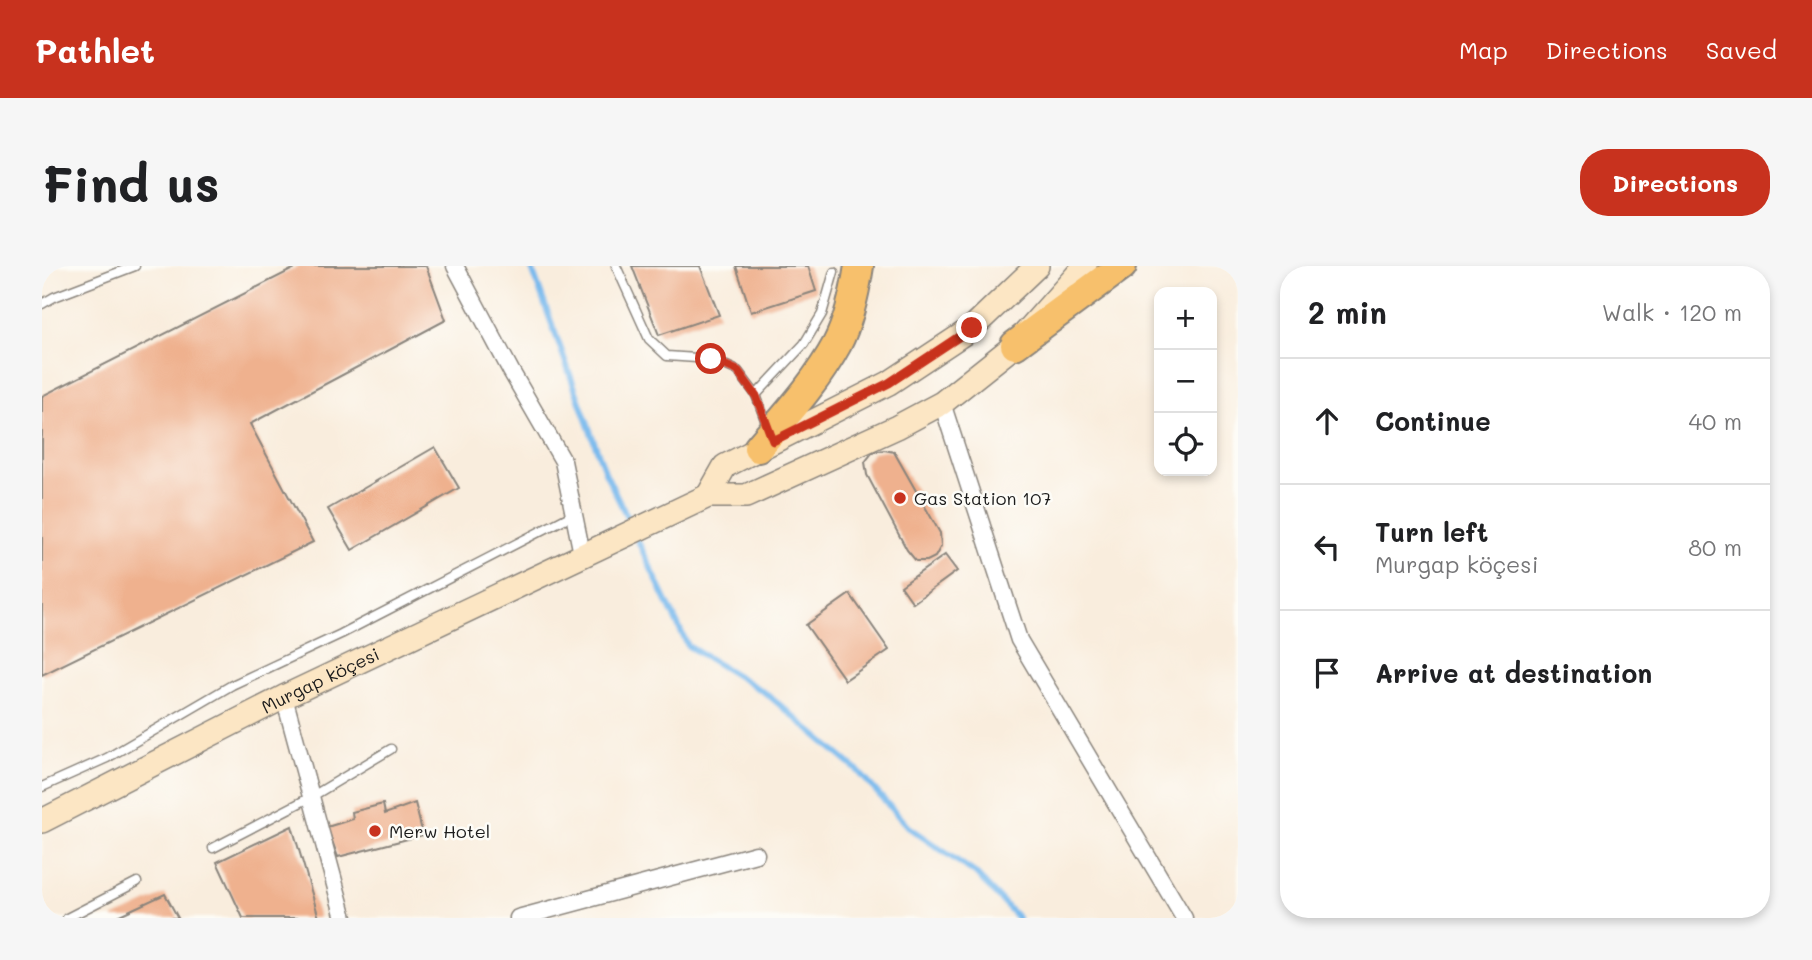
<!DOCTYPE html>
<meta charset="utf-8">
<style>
:root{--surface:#fff;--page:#f6f6f6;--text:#202124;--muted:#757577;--line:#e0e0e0;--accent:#c8321e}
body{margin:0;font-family:Mali,sans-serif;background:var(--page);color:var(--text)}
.controls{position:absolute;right:21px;top:21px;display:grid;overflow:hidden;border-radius:14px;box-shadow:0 4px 10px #0003}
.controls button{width:63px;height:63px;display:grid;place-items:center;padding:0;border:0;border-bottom:2px solid var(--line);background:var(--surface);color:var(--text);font:35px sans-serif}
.stop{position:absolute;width:21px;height:21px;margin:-16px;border:5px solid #c8321e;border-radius:50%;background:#fff}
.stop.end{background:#c8321e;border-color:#fff;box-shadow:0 2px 7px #0008}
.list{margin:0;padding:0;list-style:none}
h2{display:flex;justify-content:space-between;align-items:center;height:91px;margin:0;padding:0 28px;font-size:30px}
h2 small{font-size:23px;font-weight:400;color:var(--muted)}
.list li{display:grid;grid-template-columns:46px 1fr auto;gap:21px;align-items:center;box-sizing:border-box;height:126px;padding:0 28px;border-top:2px solid var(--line)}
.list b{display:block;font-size:26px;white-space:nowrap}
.list p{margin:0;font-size:23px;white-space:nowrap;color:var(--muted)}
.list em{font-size:23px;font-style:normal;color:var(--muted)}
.icon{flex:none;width:38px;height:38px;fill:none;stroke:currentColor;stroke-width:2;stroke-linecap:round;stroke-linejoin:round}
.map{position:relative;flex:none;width:1196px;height:652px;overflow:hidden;border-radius:28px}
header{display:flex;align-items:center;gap:42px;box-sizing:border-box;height:98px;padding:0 35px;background:var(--accent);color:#fff}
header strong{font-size:33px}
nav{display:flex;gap:38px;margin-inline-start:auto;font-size:24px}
.intro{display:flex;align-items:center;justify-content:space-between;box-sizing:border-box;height:168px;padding:0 42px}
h1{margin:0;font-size:49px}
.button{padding:18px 32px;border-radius:28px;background:var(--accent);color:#fff;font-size:24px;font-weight:700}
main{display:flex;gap:42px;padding:0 42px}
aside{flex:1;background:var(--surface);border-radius:28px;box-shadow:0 4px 10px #0003}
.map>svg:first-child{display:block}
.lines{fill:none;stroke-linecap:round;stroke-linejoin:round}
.stream{stroke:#79baed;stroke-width:6}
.building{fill:#efb18e}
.service-casing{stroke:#8a847c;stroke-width:11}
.minor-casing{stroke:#8a847c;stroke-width:19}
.secondary-casing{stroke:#8a847c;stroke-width:26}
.trunk-casing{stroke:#8a847c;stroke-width:32}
.service{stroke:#fff;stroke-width:8}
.minor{stroke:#fff;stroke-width:16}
.secondary{stroke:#fce6c4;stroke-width:23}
.trunk{stroke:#f7c06c;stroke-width:28}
.route{stroke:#c8321e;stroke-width:9}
.poi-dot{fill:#c8321e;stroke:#fdfcf7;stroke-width:2.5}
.labels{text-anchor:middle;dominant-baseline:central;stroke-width:5;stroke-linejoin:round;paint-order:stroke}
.poi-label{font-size:18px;fill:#1c1c1c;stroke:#fdfcf7;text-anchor:start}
.street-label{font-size:18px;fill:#1c1c1c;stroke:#fdfcf7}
</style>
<header>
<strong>Pathlet</strong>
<nav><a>Map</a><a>Directions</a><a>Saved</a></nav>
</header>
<div class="intro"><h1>Find us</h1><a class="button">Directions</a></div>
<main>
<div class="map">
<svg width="1196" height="652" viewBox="0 0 1196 652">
<rect width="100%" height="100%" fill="#fdfcf7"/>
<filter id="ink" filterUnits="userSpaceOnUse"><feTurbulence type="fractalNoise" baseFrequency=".0143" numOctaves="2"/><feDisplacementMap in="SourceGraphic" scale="14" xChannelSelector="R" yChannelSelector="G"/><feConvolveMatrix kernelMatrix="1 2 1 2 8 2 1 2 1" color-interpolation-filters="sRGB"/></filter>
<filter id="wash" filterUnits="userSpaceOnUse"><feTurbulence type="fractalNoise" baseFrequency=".00686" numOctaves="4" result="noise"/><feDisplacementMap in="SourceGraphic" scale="28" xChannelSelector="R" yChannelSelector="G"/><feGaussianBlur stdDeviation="1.57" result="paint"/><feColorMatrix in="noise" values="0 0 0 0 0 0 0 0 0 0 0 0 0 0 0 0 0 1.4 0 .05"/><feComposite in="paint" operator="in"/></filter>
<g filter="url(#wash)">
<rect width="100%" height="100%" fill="#f9eddd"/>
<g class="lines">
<g class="stream">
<path d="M489,0L563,206L590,261"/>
<path d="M594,271L646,380L725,428L816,505L866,561L933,607L976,652"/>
</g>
</g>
<g id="blocks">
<g class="building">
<path d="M257,0H384L404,54L208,158L271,276L0,409V130Z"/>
<path d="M590,0H658L677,49L617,69Z"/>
<path d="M694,0H766L774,25L709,46Z"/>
<path d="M393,181L417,222L310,284L286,243Z"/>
<path d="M842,184L852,186L898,267L899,280L893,291L885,295H874L865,284L825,209L823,196L831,186Z"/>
<path d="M903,289L915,305L871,337L859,320Z"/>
<path d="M808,328L847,384L803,414L764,359Z"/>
<path d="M373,537L381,569L296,591L285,561L311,553L310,546L341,538L343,548Z"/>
<path d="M250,560L277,652H201L175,596Z"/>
<path d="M123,628L136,652H71Z"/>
</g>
</g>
</g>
<g filter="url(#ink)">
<use href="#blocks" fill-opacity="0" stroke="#8a847c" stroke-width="2"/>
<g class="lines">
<defs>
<g id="service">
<path d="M574,0L607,73L625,90L669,93L696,105L714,129L726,162"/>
<path d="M0,38L12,31L93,0"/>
<path d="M714,129L762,78L780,48L792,6"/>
<path d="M0,521L65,492L190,419L299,368L532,248"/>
<path d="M171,582L269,531L349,483"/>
<path d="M25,652L95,616"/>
</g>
<g id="minor">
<path d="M413,0L469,105L521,195L540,288"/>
<path d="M900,137L977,374L1142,652"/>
<path d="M242,431L302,652"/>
<path d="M476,652L714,588"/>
</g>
<g id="secondary">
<path d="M666,230L683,200L847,117L930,62L995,0"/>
<path id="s1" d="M0,555L242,431L666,230H704L855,161L900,137L973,79L1043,0"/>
</g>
<g id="trunk">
<path d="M973,79L1080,0"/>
<path d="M716,182C744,149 774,117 795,78C807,55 813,26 817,0"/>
</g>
</defs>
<use href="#service" class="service-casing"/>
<use href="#minor" class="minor-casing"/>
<use href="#secondary" class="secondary-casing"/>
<use href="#trunk" class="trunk-casing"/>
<use href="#service" class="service"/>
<use href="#minor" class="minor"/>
<use href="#secondary" class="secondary"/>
<use href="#trunk" class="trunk"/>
</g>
</g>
<g class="lines" filter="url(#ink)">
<path class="route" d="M669,93L696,105L714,130L731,175L847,117L930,62"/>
</g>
<g class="poi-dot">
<circle cx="858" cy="232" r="7"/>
<circle cx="333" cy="565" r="7"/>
</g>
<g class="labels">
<g class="poi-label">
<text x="872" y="232">Gas Station 107</text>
<text x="347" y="565">Merw Hotel</text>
</g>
<g class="street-label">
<text stroke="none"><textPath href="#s1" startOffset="312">Murgap köçesi</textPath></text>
</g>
</g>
</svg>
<div class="controls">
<button>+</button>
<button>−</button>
<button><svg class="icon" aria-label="locate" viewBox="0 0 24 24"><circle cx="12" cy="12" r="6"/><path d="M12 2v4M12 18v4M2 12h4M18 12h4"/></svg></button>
</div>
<div class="stop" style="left:669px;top:93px"></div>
<div class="stop end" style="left:930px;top:62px"></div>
</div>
<aside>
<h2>2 min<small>Walk · 120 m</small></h2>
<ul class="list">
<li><svg class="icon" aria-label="ahead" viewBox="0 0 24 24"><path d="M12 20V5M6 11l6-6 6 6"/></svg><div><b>Continue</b></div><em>40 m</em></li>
<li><svg class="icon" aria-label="left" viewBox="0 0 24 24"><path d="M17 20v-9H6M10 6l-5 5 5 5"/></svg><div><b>Turn left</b><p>Murgap köçesi</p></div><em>80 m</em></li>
<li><svg class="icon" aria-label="arrive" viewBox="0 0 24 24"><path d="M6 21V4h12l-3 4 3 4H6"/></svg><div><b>Arrive at destination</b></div></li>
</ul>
</aside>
</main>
